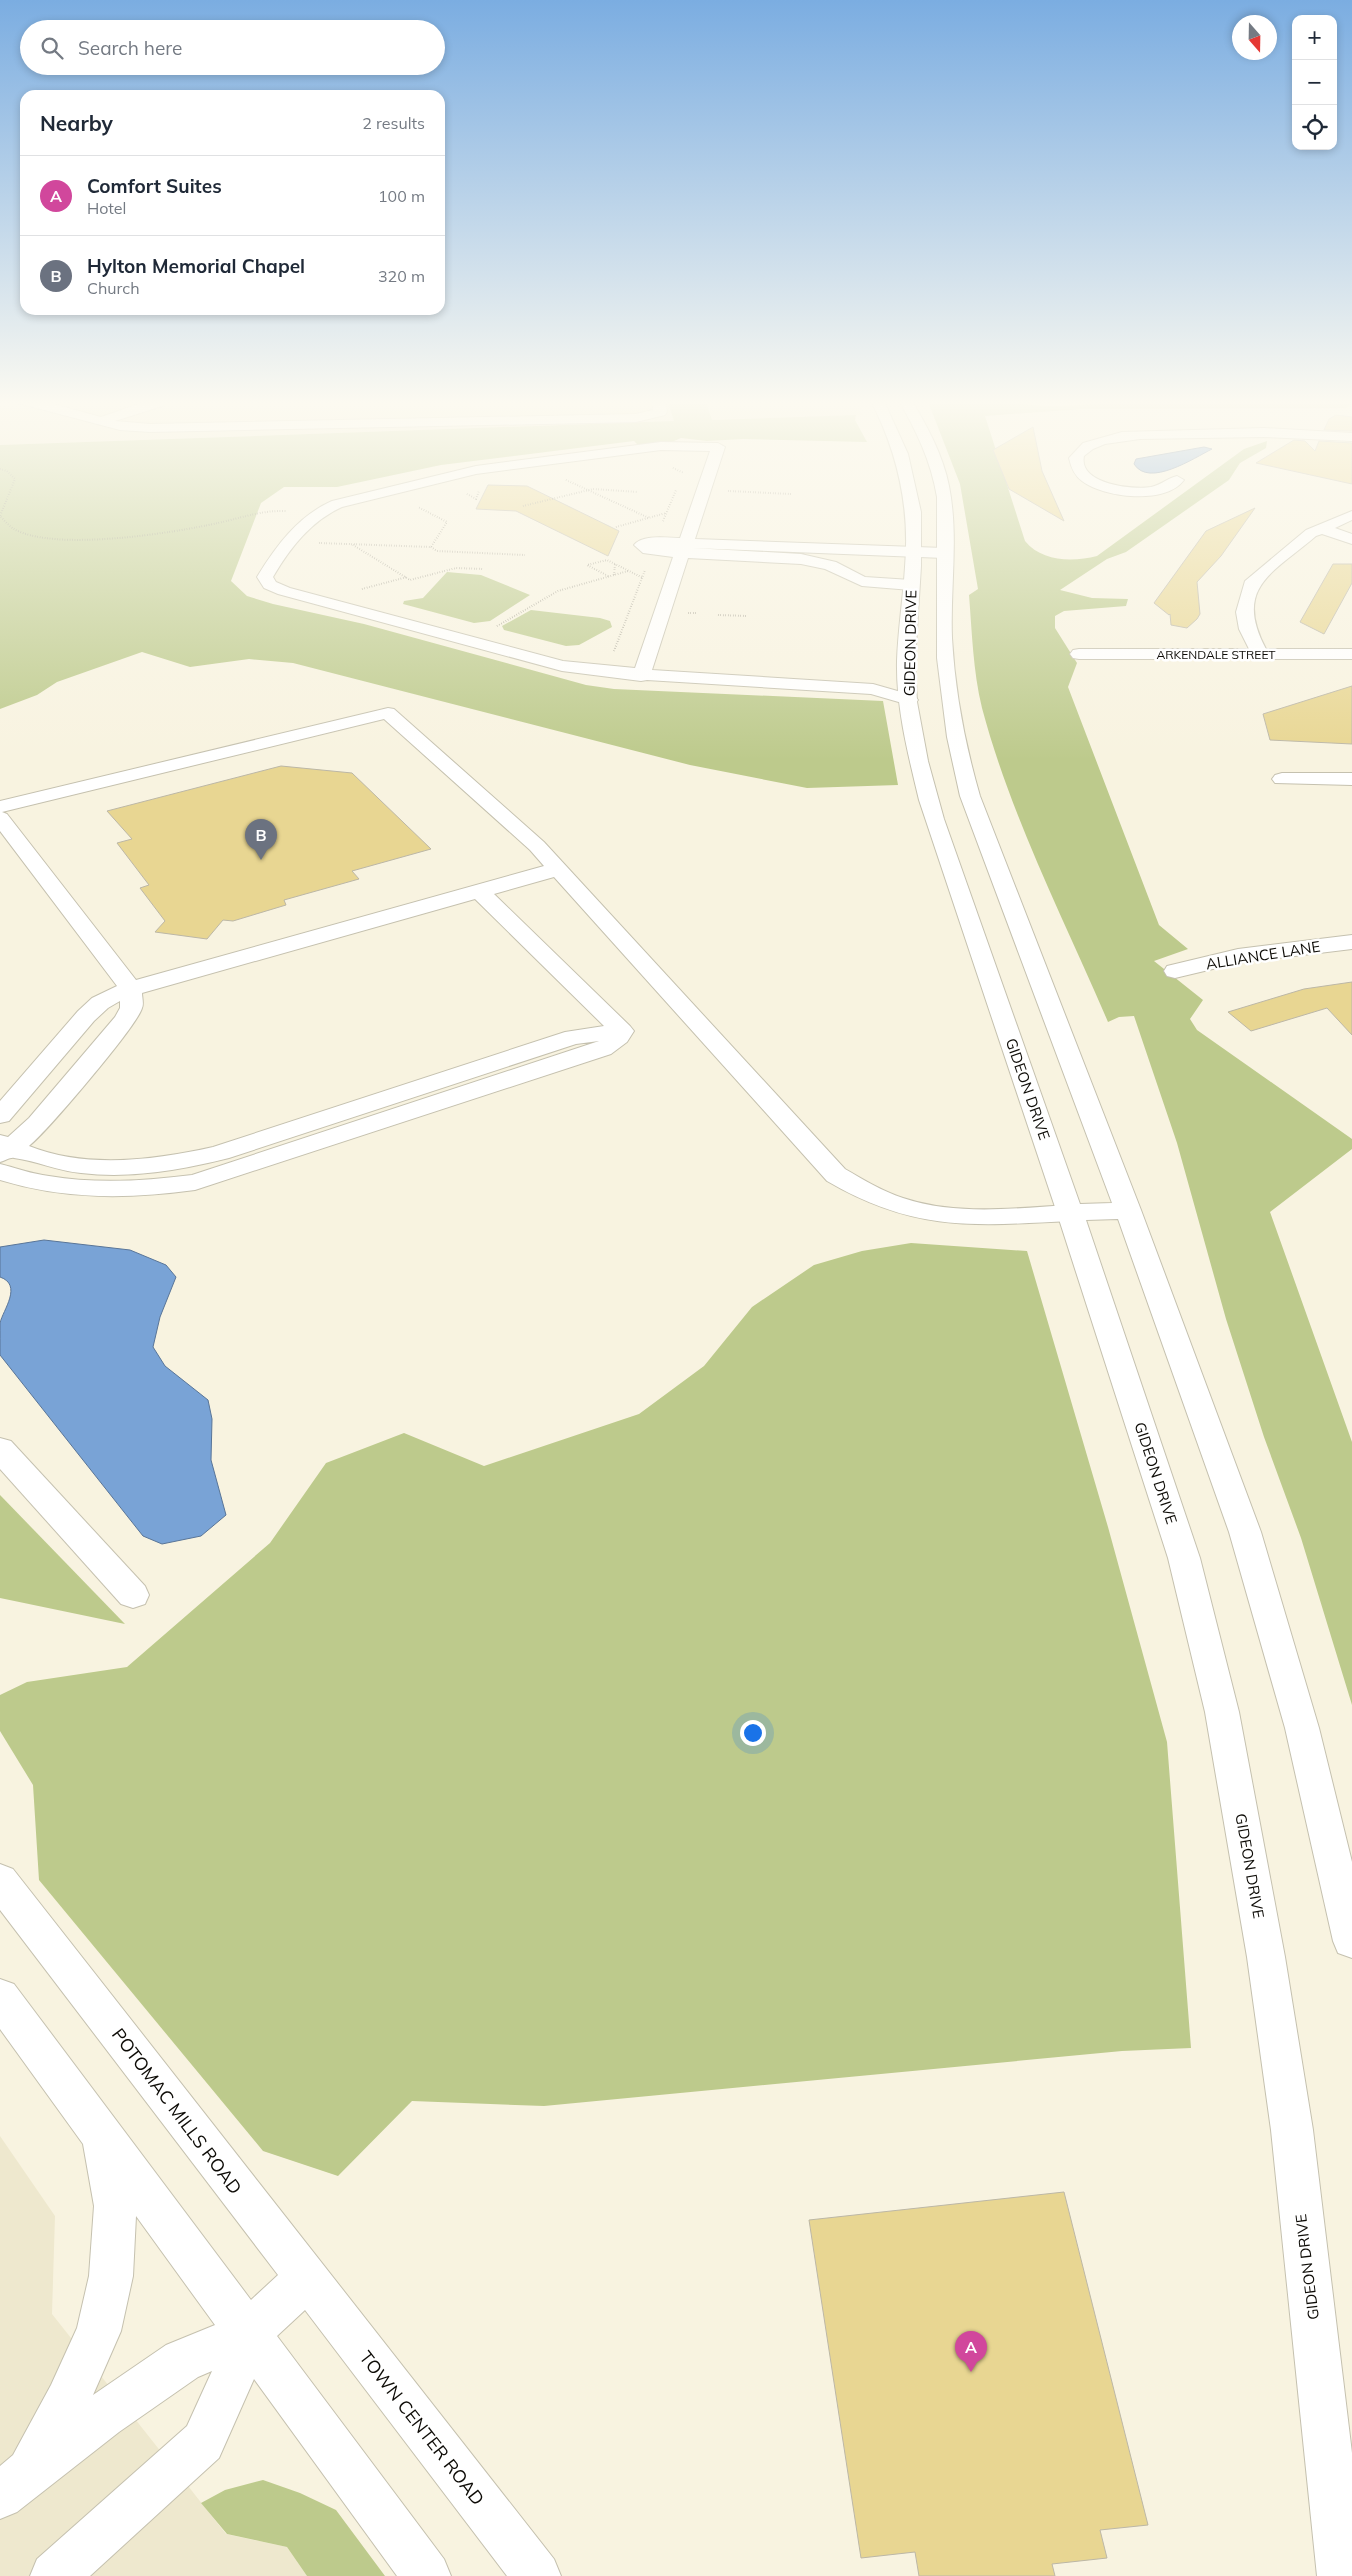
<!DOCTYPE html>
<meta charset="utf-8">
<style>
:root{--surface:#fff;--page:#f2f2f3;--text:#1f2937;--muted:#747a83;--line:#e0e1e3;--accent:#8d3cac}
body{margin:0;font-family:Mulish,sans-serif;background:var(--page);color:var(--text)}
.controls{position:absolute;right:15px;top:15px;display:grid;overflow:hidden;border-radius:10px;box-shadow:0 2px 8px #0003}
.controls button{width:45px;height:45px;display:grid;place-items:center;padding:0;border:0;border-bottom:1px solid var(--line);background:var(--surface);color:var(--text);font:25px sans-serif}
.compass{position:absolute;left:1232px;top:15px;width:45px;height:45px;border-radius:50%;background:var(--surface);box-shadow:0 2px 8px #0003;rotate:160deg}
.you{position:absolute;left:752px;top:1732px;width:18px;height:18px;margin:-12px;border:4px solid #fff;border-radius:50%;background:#1a73e8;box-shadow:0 0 0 8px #1a73e833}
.badge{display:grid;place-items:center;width:32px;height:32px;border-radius:50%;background:var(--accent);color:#fff;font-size:16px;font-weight:700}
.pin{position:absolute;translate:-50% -41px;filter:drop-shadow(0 1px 2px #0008)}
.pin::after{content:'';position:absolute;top:26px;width:18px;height:15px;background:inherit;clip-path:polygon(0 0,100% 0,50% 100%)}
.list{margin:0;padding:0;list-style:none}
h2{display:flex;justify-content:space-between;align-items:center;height:65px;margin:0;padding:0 20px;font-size:21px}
h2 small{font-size:16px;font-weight:400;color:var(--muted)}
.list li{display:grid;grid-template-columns:32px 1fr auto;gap:15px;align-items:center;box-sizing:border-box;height:80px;padding:0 20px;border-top:1px solid var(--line)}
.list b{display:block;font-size:19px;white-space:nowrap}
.list p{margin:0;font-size:16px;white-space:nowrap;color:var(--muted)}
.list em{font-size:16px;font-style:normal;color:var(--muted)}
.icon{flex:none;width:28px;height:28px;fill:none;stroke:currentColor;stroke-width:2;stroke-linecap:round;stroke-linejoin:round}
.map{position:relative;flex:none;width:1352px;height:2576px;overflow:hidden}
.search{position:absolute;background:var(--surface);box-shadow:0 2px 8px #0003;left:20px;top:20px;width:425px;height:55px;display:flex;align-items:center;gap:12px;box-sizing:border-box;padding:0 18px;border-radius:28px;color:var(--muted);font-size:19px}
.panel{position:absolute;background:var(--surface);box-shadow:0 2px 8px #0003;left:20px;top:90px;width:425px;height:225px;border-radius:15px}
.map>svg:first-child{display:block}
.built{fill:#eee8ce}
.green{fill:#bdca8c}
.water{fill:#79a3d6;stroke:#597598}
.building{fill:#e8d692;stroke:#bcb7a6}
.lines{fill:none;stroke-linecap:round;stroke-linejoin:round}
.minor-casing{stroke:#c5c1af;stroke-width:2}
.major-casing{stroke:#c5c1af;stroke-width:2}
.path{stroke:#898579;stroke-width:2;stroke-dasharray:0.5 2;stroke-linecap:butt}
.minor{fill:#fff;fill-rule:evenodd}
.major{fill:#fff;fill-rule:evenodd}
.labels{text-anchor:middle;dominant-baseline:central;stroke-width:5;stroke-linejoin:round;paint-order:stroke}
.far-street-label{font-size:12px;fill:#0d0b06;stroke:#fff}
.street-label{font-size:15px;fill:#0d0b06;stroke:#fff}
.near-street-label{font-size:18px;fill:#0d0b06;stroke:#fff}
</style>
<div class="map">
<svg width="1352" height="2576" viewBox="0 0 1352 2576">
<rect width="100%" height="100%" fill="#f8f3e0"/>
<g class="built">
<path d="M26,399H667L674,421L0,445V407Z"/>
<path d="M705,399H856L862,415L711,420Z"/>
<path d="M0,2136L55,2216L52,2314L226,2534L287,2547L307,2576H0Z"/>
</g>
<g class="green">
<path d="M667,399H705L712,420L856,415L855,420L867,442L743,439L707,441L681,438L667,444L639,446L634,441L441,465L337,487H284L261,503L231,581L247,596L273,604L364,624L586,685L614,689L883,701L898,785L807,788L690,765L293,663L249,659L190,667L142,652L57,682L37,695L0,709V445L674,421Z"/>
<path d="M927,399H998L1018,404L1050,406L1162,402L1206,404L1265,399H1352V404L1346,408L1082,409L985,416L1025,541C1042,562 1073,562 1097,556L1244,449L1267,441L1266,448L1240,463L1229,480L1126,552L1107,559L1060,590L1092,598L1128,599L1126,606L1064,611L1055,616V628L1077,663L1068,687L1159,925L1188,949L1154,961L1203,1000L1190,1019L1197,1030L1352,1139V1149L1270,1212L1352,1442V1705L1301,1538L1264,1437L1226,1319L1177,1143L1134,1016L1119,1017L1108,1022C1064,919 1011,817 982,708C973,671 972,632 969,595L978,589L960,484Z"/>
<path d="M447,572L481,575L530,595L490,621L474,623L403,604L404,601L423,598Z"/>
<path d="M531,610L600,618L610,621L612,627L579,645L566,646L504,630L502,626Z"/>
<path d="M911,1243L1027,1251L1108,1527L1167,1742L1191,2048L1122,2051L544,2106L412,2101L338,2176L263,2151L39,1880L33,1785L0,1731V1695L27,1682L127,1667L270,1543L326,1463L404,1433L484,1466L639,1414L704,1366L752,1307L814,1265L862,1251Z"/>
<path d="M0,1495L125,1624L0,1598Z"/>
<path d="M263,2480L300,2493L336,2510L385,2576H307L287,2547L227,2534L201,2503L225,2490Z"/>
</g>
<g class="water">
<path d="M1204,447L1212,449C1194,458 1149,488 1134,464L1136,459Z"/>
<path d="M44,1240L130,1250L166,1265L176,1277L160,1317L153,1347L165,1366L208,1400L212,1419L211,1460L226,1515L201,1536L162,1544L143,1536L0,1355C0,1345 0,1332 0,1323C3,1310 23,1285 0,1277V1247Z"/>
</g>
<g class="building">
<path d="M1336,415L1352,417V431L1324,430L1329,419Z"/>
<path d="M1033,427L1042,471L1064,521L1009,489L993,450Z"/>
<path d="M1294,440L1305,441L1315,451L1319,441L1352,443V484L1256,463Z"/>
<path d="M488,485L527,486L619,531L608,556L516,511L476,509Z"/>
<path d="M1255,508L1221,556L1197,582L1200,614L1197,619L1187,628L1171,625L1170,614L1169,615L1154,603L1206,531Z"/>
<path d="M1333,564H1352V583L1324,634L1300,622Z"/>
<path d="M1352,686V744L1270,740L1263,714Z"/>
<path d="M281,766L352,773L431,849L352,871L359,879L284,900L286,905L233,921L223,920L207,939L155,932L165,921L140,888L149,885L117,843L132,839L107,811Z"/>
<path d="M1352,982V1035L1327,1008L1251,1031L1228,1012L1304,989Z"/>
<path d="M1064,2192L1148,2525L1100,2530L1107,2558L1052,2564L1055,2576H919L915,2552L861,2558L809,2220Z"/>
</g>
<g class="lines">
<defs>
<g id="minor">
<path d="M13,399H35L101,417L153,399H166L162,406L115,421L150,424L636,414L653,410L652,399H665L667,412L665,415L636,422L150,432L120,430L14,402Z"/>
<path d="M1264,428L1352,433V441L1264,437L1140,439L1105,444L1093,449L1084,456C1078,484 1133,490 1151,487C1161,485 1168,478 1177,476L1184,480C1166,505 1104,498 1082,481C1074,475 1071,467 1069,458L1083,443L1122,432Z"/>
<path d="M661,442L718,443L725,447L695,539L944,548L952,553L944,558L692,548L801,554L836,562L865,577L911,580L919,585L911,590L862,586L825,569L801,564L688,558L652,670L873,684L915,696L918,700L915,704L909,705L871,694L647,680L641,681L562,671L278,594L264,588L257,577C276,546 298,516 332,501L476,466ZM661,450L710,451L680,538C667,538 643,534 634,545L643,553L673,557L635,668L563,661L290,588L276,582L273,577C290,548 311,521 342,507L476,474Z"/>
<path d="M1352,511V520L1335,528L1352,534V544L1322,534L1316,536C1273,573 1233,587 1266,649H1352V659H1079L1073,658L1070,654L1073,650L1079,649H1249L1239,629L1236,612L1245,581L1306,530Z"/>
<path d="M388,708L394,709L544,842L845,1169C864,1180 882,1191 903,1198C956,1216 1016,1208 1070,1205L1079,1207L1083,1213L1079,1219L1070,1221C973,1226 914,1232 827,1181L554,877L494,894L630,1026L634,1031L627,1042L611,1054L195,1190C129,1199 65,1200 0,1180V1164C16,1168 32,1174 49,1176C96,1184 144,1181 192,1175L599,1041L576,1044L229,1158C181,1170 131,1179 81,1173C58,1171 37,1161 14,1158C11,1157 4,1161 0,1162V1135L8,1137L29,1118L115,1017L120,1008V1001L108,1008L94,1021L9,1121L0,1123V1101L78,1011L92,998L117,986L0,831V801ZM384,719L530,850L544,866L136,980L7,814L2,812ZM475,899L604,1026L565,1032L213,1147C155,1160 86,1169 29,1146C45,1134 138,1025 142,1008C144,1004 142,997 142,993Z"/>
<path d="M1282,773H1352V785L1275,783L1272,779L1275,775Z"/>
<path d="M1352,935V949L1238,963L1175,978L1167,976L1164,971L1167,966L1238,949Z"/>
<path d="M0,1438L11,1441L145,1586L149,1595L145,1604L133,1608L121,1604L0,1469Z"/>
<path d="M0,1864L13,1869L554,2559L561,2576H507L305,2310L277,2336L444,2559L451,2576H397L254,2379L219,2458L90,2576H30L37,2559L187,2426L212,2371L198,2377L119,2432L17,2512L0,2519V2466L13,2455L51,2385L77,2328L89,2276L94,2206L83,2144L0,2029V1979L14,1984L251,2300L278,2275L0,1910ZM136,2216L215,2325L166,2345L93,2395L121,2331L133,2276Z"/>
</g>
<path id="major" d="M870,399H883L908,454L921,512V566L915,662L917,702L928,761L944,819L1080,1204L1112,1203L960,796L947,737L937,658V497C931,461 916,430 898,399H911C927,426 943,455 949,486C959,536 950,588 952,638C955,692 965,744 980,796L1141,1210L1261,1532L1319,1728L1352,1862V1958L1338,1953L1333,1941L1285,1728L1229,1532L1118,1219L1086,1220L1200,1558L1239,1712L1285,1957L1313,2130L1352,2453V2576H1317L1271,2130L1247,1957L1205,1712L1168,1558L1057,1213L919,800C908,754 896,708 897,661C898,630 903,599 905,567C910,507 898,453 870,399Z"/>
</defs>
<use href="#minor" class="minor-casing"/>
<use href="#major" class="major-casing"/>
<g class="path">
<path d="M673,468L684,473"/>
<path d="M0,469L7,471L15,479L0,516C4,520 9,526 14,529C54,552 173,533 218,523C241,518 262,510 286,511"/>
<path d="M566,480L649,518"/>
<path d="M728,491L791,494"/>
<path d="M467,494L476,499L479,491"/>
<path d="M523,506L593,489L638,492"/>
<path d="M663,521L676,490"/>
<path d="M616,527L666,513"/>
<path d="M319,543L431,547L447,522L418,507"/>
<path d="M353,545L410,580L456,568L484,569"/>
<path d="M431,547L437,551L525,555"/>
<path d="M614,575L615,564"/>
<path d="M608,576L587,565L607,560L643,578"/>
<path d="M362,589L407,577"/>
<path d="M688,613H697"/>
<path d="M718,615L747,616"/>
<path d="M497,626L558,591L628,571"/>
<path d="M614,651L645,570"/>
</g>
<use href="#minor" class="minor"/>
<use href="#major" class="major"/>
</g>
<linearGradient id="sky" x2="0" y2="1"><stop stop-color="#7bade1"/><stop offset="0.53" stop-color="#fcfaf1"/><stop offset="1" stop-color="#fcfaf1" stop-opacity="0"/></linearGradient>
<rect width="1352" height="760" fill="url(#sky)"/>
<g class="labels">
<g class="far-street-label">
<text x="1216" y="654">ARKENDALE STREET</text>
</g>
<g class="street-label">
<text transform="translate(910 643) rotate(-89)">GIDEON DRIVE</text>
<text transform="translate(1263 955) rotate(-9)">ALLIANCE LANE</text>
<text transform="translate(1028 1089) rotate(71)">GIDEON DRIVE</text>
<text transform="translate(1156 1473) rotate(72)">GIDEON DRIVE</text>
<text transform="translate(1250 1866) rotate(80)">GIDEON DRIVE</text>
<text transform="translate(1307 2267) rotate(-97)">GIDEON DRIVE</text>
</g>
<g class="near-street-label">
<text transform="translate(177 2111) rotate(53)">POTOMAC MILLS ROAD</text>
<text transform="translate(422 2428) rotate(52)">TOWN CENTER ROAD</text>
</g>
</g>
</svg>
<div class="controls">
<button>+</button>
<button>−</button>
<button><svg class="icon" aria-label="locate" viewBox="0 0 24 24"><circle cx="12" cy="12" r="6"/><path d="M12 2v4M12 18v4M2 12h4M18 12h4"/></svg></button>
</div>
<svg class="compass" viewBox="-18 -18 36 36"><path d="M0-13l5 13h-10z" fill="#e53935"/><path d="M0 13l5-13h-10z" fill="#747a83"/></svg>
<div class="you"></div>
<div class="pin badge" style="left:971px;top:2372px;background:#d1479c">A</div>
<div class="pin badge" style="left:261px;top:860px;background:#6b7280">B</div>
<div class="search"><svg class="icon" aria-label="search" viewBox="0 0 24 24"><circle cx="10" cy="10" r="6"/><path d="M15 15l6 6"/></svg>Search here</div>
<section class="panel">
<h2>Nearby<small>2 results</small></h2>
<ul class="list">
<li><span class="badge" style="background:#d1479c">A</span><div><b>Comfort Suites</b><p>Hotel</p></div><em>100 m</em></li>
<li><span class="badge" style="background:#6b7280">B</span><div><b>Hylton Memorial Chapel</b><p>Church</p></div><em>320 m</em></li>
</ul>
</section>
</div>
